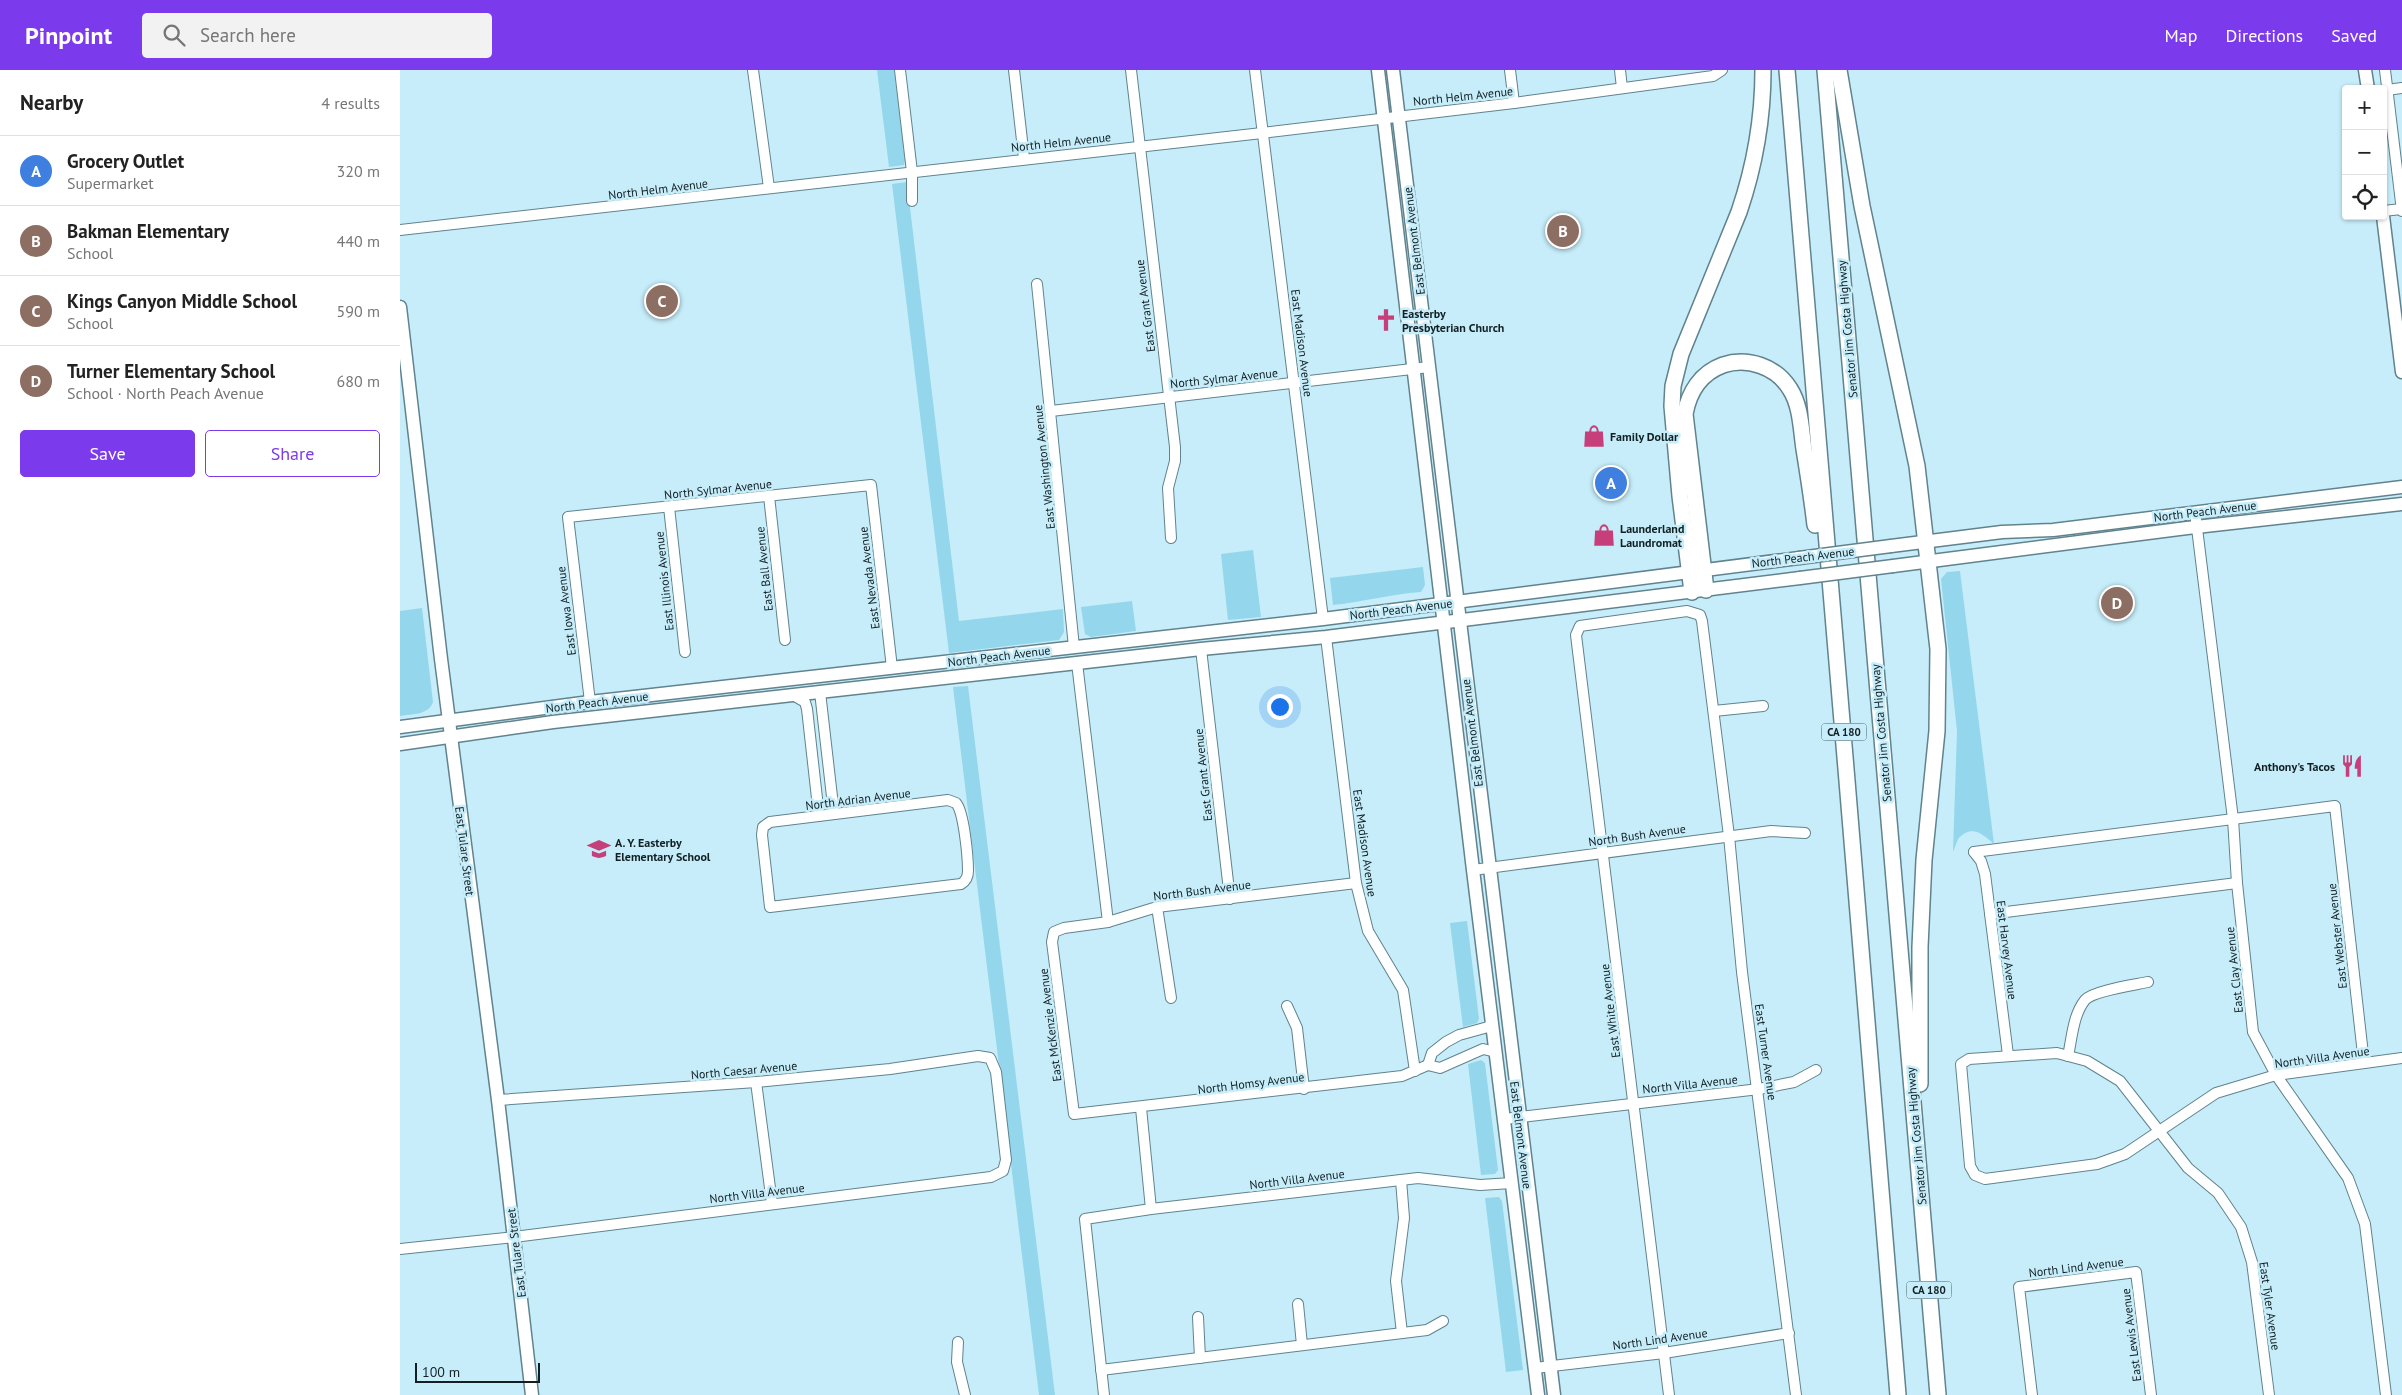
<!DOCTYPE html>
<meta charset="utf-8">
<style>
:root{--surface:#fff;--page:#f2f2f2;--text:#222;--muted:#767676;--line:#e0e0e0;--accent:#7c3aed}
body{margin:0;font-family:"PT Sans",sans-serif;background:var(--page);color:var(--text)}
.controls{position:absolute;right:15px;top:15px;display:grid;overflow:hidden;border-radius:5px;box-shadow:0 1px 4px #0004}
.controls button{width:45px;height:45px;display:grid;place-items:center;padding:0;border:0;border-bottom:1px solid var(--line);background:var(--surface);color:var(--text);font:25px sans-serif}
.scale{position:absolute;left:15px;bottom:12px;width:125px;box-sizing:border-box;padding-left:5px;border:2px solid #122024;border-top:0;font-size:14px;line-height:18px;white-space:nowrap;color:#122024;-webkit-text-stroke:4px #c6edf9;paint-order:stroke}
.you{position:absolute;left:879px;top:636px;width:18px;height:18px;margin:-12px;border:4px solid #fff;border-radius:50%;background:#1a73e8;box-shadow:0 0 0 8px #1a73e833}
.badge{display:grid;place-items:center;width:32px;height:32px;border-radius:50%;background:var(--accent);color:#fff;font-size:16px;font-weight:700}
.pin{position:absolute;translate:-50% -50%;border:2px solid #fff;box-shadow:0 1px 5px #0006}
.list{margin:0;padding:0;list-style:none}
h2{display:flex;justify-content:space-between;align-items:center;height:65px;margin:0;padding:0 20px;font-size:21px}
h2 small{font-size:16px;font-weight:400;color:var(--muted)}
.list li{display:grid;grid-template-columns:32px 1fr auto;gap:15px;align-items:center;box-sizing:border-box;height:70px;padding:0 20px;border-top:1px solid var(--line)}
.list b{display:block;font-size:19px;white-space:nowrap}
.list p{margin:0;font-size:16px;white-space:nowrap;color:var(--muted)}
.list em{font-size:16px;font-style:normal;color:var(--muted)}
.actions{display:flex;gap:10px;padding:15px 20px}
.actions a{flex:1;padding:11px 0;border:1px solid var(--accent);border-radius:5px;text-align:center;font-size:18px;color:var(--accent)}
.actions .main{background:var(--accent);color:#fff}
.icon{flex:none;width:28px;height:28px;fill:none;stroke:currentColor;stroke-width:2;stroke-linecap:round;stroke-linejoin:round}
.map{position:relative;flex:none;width:2002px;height:1325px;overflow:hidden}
header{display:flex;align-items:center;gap:30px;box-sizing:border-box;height:70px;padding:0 25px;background:var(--accent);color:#fff}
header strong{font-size:24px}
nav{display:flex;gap:28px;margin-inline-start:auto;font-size:18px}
.search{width:350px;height:45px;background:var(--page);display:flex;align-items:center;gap:12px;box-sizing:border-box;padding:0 18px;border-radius:5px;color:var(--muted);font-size:19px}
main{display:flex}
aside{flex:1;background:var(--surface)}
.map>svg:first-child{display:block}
.green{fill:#94d7ec}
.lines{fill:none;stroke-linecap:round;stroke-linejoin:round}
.minor-casing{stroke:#60838e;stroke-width:12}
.major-casing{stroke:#60838e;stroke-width:15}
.highway-casing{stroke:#60838e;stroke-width:18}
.minor{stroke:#fff;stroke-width:10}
.major{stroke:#fff;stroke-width:12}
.highway{stroke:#fff;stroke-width:15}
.major-bridge-casing{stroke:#60838e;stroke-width:15;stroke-linecap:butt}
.major-bridge{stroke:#fff;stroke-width:12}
.labels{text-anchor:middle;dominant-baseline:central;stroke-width:5;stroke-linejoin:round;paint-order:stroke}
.shield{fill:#c6edf9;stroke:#485e64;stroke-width:1}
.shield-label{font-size:11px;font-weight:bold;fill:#122024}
.street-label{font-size:12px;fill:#122024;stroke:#c6edf9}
.poi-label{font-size:12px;font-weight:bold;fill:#122024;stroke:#c6edf9;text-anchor:start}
</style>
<header>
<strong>Pinpoint</strong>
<div class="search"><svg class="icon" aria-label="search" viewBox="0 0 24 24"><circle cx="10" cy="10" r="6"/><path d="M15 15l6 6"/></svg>Search here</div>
<nav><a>Map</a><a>Directions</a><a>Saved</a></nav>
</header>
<main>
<aside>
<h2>Nearby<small>4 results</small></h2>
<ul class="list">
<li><span class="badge" style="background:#3f7fe0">A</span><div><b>Grocery Outlet</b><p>Supermarket</p></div><em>320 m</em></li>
<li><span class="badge" style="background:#8d6e63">B</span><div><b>Bakman Elementary</b><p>School</p></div><em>440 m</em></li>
<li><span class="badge" style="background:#8d6e63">C</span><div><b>Kings Canyon Middle School</b><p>School</p></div><em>590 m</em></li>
<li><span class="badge" style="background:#8d6e63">D</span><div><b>Turner Elementary School</b><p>School · North Peach Avenue</p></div><em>680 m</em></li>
</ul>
<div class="actions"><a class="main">Save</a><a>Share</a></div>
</aside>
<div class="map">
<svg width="2002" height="1325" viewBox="0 0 2002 1325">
<rect width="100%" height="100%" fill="#c6edf9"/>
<g class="green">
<path d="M477,0H494L505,90L504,95L489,97Z"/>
<path d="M507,112L559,551L663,539L664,562L659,570L549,583L492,114Z"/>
<path d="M853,480L861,547L828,550L821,484Z"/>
<path d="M1023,497L1025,515L1021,522C991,524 963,532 933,535L930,508Z"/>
<path d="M1560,501L1594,774C1582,764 1572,754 1558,769L1553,782L1557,661L1541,509L1547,502Z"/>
<path d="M732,531L736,561L691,567L685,564L681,537Z"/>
<path d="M22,538L33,632C29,645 12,644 0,646V541Z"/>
<path d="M568,616L655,1325H639L553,617Z"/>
<path d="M1067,851L1079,949L1077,953L1063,957L1050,853Z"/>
<path d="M1081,990L1085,993L1098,1100L1095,1104L1081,1105L1068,994Z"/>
<path d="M1099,1127L1102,1131L1123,1300L1106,1302L1085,1128Z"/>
</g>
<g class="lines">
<defs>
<g id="minor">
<path d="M353,0L369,118"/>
<path d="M500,0L512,102V131"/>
<path d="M614,0L624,88"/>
<path d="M731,0L775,377V391L768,418L771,468"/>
<path d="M855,0L923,549"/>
<path d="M1110,0L1114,33"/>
<path d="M1220,0L1222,18"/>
<path d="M1985,0L2002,141"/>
<path d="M1987,20L2002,18"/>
<path d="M1983,141L2002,139"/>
<path d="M0,160L862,63L1114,33L1313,6L1322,0"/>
<path d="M637,214L674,577"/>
<path d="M651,341L1029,297"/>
<path d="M369,426L385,570"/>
<path d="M269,437L285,582"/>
<path d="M1795,442L1833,749L1837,813L1853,962L1876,1005L1948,1108L1965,1154L1986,1325"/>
<path d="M926,567L956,813L968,861L1003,920L1015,1001"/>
<path d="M801,579L830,829"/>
<path d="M677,593L708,852"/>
<path d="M420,622L434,744"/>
<path d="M393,625L405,632L407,639L419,746"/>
<path d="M190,632L168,447L471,415L492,598"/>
<path d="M1314,641L1363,636"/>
<path d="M548,730L556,733C564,742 568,787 568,801C568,807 566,811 561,814L370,837L362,765L363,757L370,752Z"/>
<path d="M1574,782L1935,736L1964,993"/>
<path d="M1574,782L1581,791L1585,804L1608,985"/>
<path d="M1073,800L1371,761L1405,763"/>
<path d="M956,813L757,837L708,852L664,858L654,862L652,872L674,1044L1002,1006L1028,995L1040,998L1083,979L1096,982"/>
<path d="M757,837L771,928"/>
<path d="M1590,844L1837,813"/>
<path d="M887,936L897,958L904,1019"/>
<path d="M1668,986C1672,968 1673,945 1685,930C1692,921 1734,915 1748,912"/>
<path d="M1028,995L1032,983L1046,972L1059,965L1088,957L1092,952"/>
<path d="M356,1012L372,1133"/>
<path d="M741,1038L751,1139"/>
<path d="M1104,1049L1359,1019L1394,1012L1416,1000"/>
<path d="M1001,1110L1004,1148L996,1211L1002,1263"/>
<path d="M0,1179L114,1167L591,1107L603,1101L606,1090L596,1002L590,988L578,986L490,999L356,1012L98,1030"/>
<path d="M898,1234L902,1275"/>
<path d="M798,1247L800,1288"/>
<path d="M558,1272L557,1292L565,1325"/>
<path d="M1135,1298L1264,1283L1389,1263"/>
<path d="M701,1300L1027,1260L1043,1251"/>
<path d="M704,1325L685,1149L751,1139L1018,1108L1080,1115L1112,1113"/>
<path d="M1269,1325L1176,565L1180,556L1287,541L1300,545L1302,551L1329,766L1342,902L1396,1325"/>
<path d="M1632,1325L1619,1217L1736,1202L1751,1325"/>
<path d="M1869,1325L1852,1192L1841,1157L1818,1123L1788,1098L1720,1011L1687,991L1657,983L1569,989L1561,994L1570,1096L1575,1105L1585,1109L1697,1094L1725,1084L1816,1023L1876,1005L2002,988"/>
</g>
<g id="major">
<path d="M978,0L1073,800L1138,1325"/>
<path d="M993,0L1154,1325"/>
<path d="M1965,0L1968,19"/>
<path d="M1983,146L2002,302"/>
<path d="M0,237L41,589L98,1030L132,1325"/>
<path d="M1491,476L1602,462L1653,460L2002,417"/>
<path d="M1493,496L1787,458L2002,434"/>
<path d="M0,657L190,632L923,549L1399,488"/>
<path d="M0,674L153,652L801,579L926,567L1400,508"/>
</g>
<g id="highway">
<path d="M1387,0C1423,442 1463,883 1498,1325"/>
<path d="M1425,0L1538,1325"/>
<path d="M1439,0L1462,136L1517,396L1538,579L1537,661L1524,790L1520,877V1014"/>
<path d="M1306,520L1285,344C1289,322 1301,303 1323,295C1347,287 1376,296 1390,319C1401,336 1401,359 1404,379C1408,404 1412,429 1415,455"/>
<path d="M1292,522L1280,426L1272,336L1273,316L1281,284L1339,142C1355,95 1363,49 1363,0"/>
</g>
</defs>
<use href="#minor" class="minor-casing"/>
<use href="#major" class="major-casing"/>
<use href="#highway" class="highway-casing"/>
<use href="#minor" class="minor"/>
<use href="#major" class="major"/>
<use href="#highway" class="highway"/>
<defs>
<g id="major-bridge">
<path d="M1399,488L1491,476"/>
<path d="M1400,508L1493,496"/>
</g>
</defs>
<use href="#major-bridge" class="major-bridge-casing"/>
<use href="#major-bridge" class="major-bridge"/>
</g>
<defs>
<symbol id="church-bare" viewBox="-9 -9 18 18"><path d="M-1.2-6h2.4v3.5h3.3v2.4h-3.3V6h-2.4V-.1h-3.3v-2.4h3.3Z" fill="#c73f7a" stroke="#c6edf9" stroke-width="2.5" paint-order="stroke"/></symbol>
<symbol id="shop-bare" viewBox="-9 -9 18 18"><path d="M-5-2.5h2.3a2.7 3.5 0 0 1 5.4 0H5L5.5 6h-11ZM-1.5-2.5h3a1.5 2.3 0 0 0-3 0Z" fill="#c73f7a" stroke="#c6edf9" stroke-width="2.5" paint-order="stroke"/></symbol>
<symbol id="restaurant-bare" viewBox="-9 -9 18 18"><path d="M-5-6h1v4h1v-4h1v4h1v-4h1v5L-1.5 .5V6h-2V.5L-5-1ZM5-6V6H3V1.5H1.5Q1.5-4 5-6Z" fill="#c73f7a" stroke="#c6edf9" stroke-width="2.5" paint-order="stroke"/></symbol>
<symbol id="school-bare" viewBox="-9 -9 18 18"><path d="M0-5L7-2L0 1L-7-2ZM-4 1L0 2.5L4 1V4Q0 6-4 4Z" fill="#c73f7a" stroke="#c6edf9" stroke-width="2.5" paint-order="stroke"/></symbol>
</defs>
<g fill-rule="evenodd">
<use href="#church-bare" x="970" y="234" width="32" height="32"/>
<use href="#shop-bare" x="1178" y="350" width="32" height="32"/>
<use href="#shop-bare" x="1188" y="449" width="32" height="32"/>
<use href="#restaurant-bare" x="1936" y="680" width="32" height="32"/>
<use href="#school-bare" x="183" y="763" width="32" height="32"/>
</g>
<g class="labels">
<g class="shield">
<rect x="1421.5" y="653.5" width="45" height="17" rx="4"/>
<rect x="1506.5" y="1211.5" width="45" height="17" rx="4"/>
</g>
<g class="shield-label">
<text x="1444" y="662">CA 180</text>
<text x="1529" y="1220">CA 180</text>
</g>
<g class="street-label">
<text transform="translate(1063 26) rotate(-6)">North Helm Avenue</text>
<text transform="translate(661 72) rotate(-6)">North Helm Avenue</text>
<text transform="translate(258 119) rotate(-7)">North Helm Avenue</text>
<text transform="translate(1014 171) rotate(-97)">East Belmont Avenue</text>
<text transform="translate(745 236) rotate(-97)">East Grant Avenue</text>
<text transform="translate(1447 259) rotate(-95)">Senator Jim Costa Highway</text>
<text transform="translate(902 273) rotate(83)">East Madison Avenue</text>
<text transform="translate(824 308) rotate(-6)">North Sylmar Avenue</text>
<text transform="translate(644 397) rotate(-96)">East Washington Avenue</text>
<text transform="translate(318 419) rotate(-6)">North Sylmar Avenue</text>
<text transform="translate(1805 441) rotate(-7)">North Peach Avenue</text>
<text transform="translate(1403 487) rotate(-7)">North Peach Avenue</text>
<text transform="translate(364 499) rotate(-96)">East Ball Avenue</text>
<text transform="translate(469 508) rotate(-97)">East Nevada Avenue</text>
<text transform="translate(264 511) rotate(-96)">East Illinois Avenue</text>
<text transform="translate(1001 539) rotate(-7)">North Peach Avenue</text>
<text transform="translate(166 541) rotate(-97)">East Iowa Avenue</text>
<text transform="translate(599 586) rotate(-7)">North Peach Avenue</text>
<text transform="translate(197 632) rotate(-7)">North Peach Avenue</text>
<text transform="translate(1072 663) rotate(-97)">East Belmont Avenue</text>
<text transform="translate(1481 663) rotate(-95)">Senator Jim Costa Highway</text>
<text transform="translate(803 705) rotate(-96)">East Grant Avenue</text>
<text transform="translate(458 729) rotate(-7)">North Adrian Avenue</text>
<text transform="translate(1237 765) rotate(-8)">North Bush Avenue</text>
<text transform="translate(965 773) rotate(82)">East Madison Avenue</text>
<text transform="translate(65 781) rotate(83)">East Tulare Street</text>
<text transform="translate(802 820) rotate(-7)">North Bush Avenue</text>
<text transform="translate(1937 866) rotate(-96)">East Webster Avenue</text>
<text transform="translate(1607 880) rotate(83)">East Harvey Avenue</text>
<text transform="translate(1834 900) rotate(-96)">East Clay Avenue</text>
<text transform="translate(1210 941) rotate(-97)">East White Avenue</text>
<text transform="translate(650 955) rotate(-97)">East McKenzie Avenue</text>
<text transform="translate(1366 982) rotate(82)">East Turner Avenue</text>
<text transform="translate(1922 987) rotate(-8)">North Villa Avenue</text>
<text transform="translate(344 1000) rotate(-5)">North Caesar Avenue</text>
<text transform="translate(851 1013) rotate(-7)">North Homsy Avenue</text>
<text transform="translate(1290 1014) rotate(-6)">North Villa Avenue</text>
<text transform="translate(1121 1065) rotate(83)">East Belmont Avenue</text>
<text transform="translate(1516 1066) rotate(-95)">Senator Jim Costa Highway</text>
<text transform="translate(897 1109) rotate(-7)">North Villa Avenue</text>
<text transform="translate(357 1123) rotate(-7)">North Villa Avenue</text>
<text transform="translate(116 1183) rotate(-97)">East Tulare Street</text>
<text transform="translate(1676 1197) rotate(-7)">North Lind Avenue</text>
<text transform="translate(1870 1236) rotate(82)">East Tyler Avenue</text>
<text transform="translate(1731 1265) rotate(-97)">East Lewis Avenue</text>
<text transform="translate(1260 1269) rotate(-8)">North Lind Avenue</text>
</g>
<g class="poi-label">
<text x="1002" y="243">Easterby<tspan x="1002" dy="14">Presbyterian Church</tspan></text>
<text x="1210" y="366">Family Dollar</text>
<text x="1220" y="458">Launderland<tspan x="1220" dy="14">Laundromat</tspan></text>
<text x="1935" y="696" text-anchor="end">Anthony's Tacos</text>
<text x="215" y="772">A. Y. Easterby<tspan x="215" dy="14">Elementary School</tspan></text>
</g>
</g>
</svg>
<div class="controls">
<button>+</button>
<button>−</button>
<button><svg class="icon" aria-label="locate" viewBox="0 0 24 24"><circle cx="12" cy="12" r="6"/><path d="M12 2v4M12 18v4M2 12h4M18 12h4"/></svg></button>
</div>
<div class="scale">100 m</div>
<div class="you"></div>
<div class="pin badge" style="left:1211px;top:413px;background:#3f7fe0">A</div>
<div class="pin badge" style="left:1163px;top:161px;background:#8d6e63">B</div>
<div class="pin badge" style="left:262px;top:231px;background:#8d6e63">C</div>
<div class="pin badge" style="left:1717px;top:533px;background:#8d6e63">D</div>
</div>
</main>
